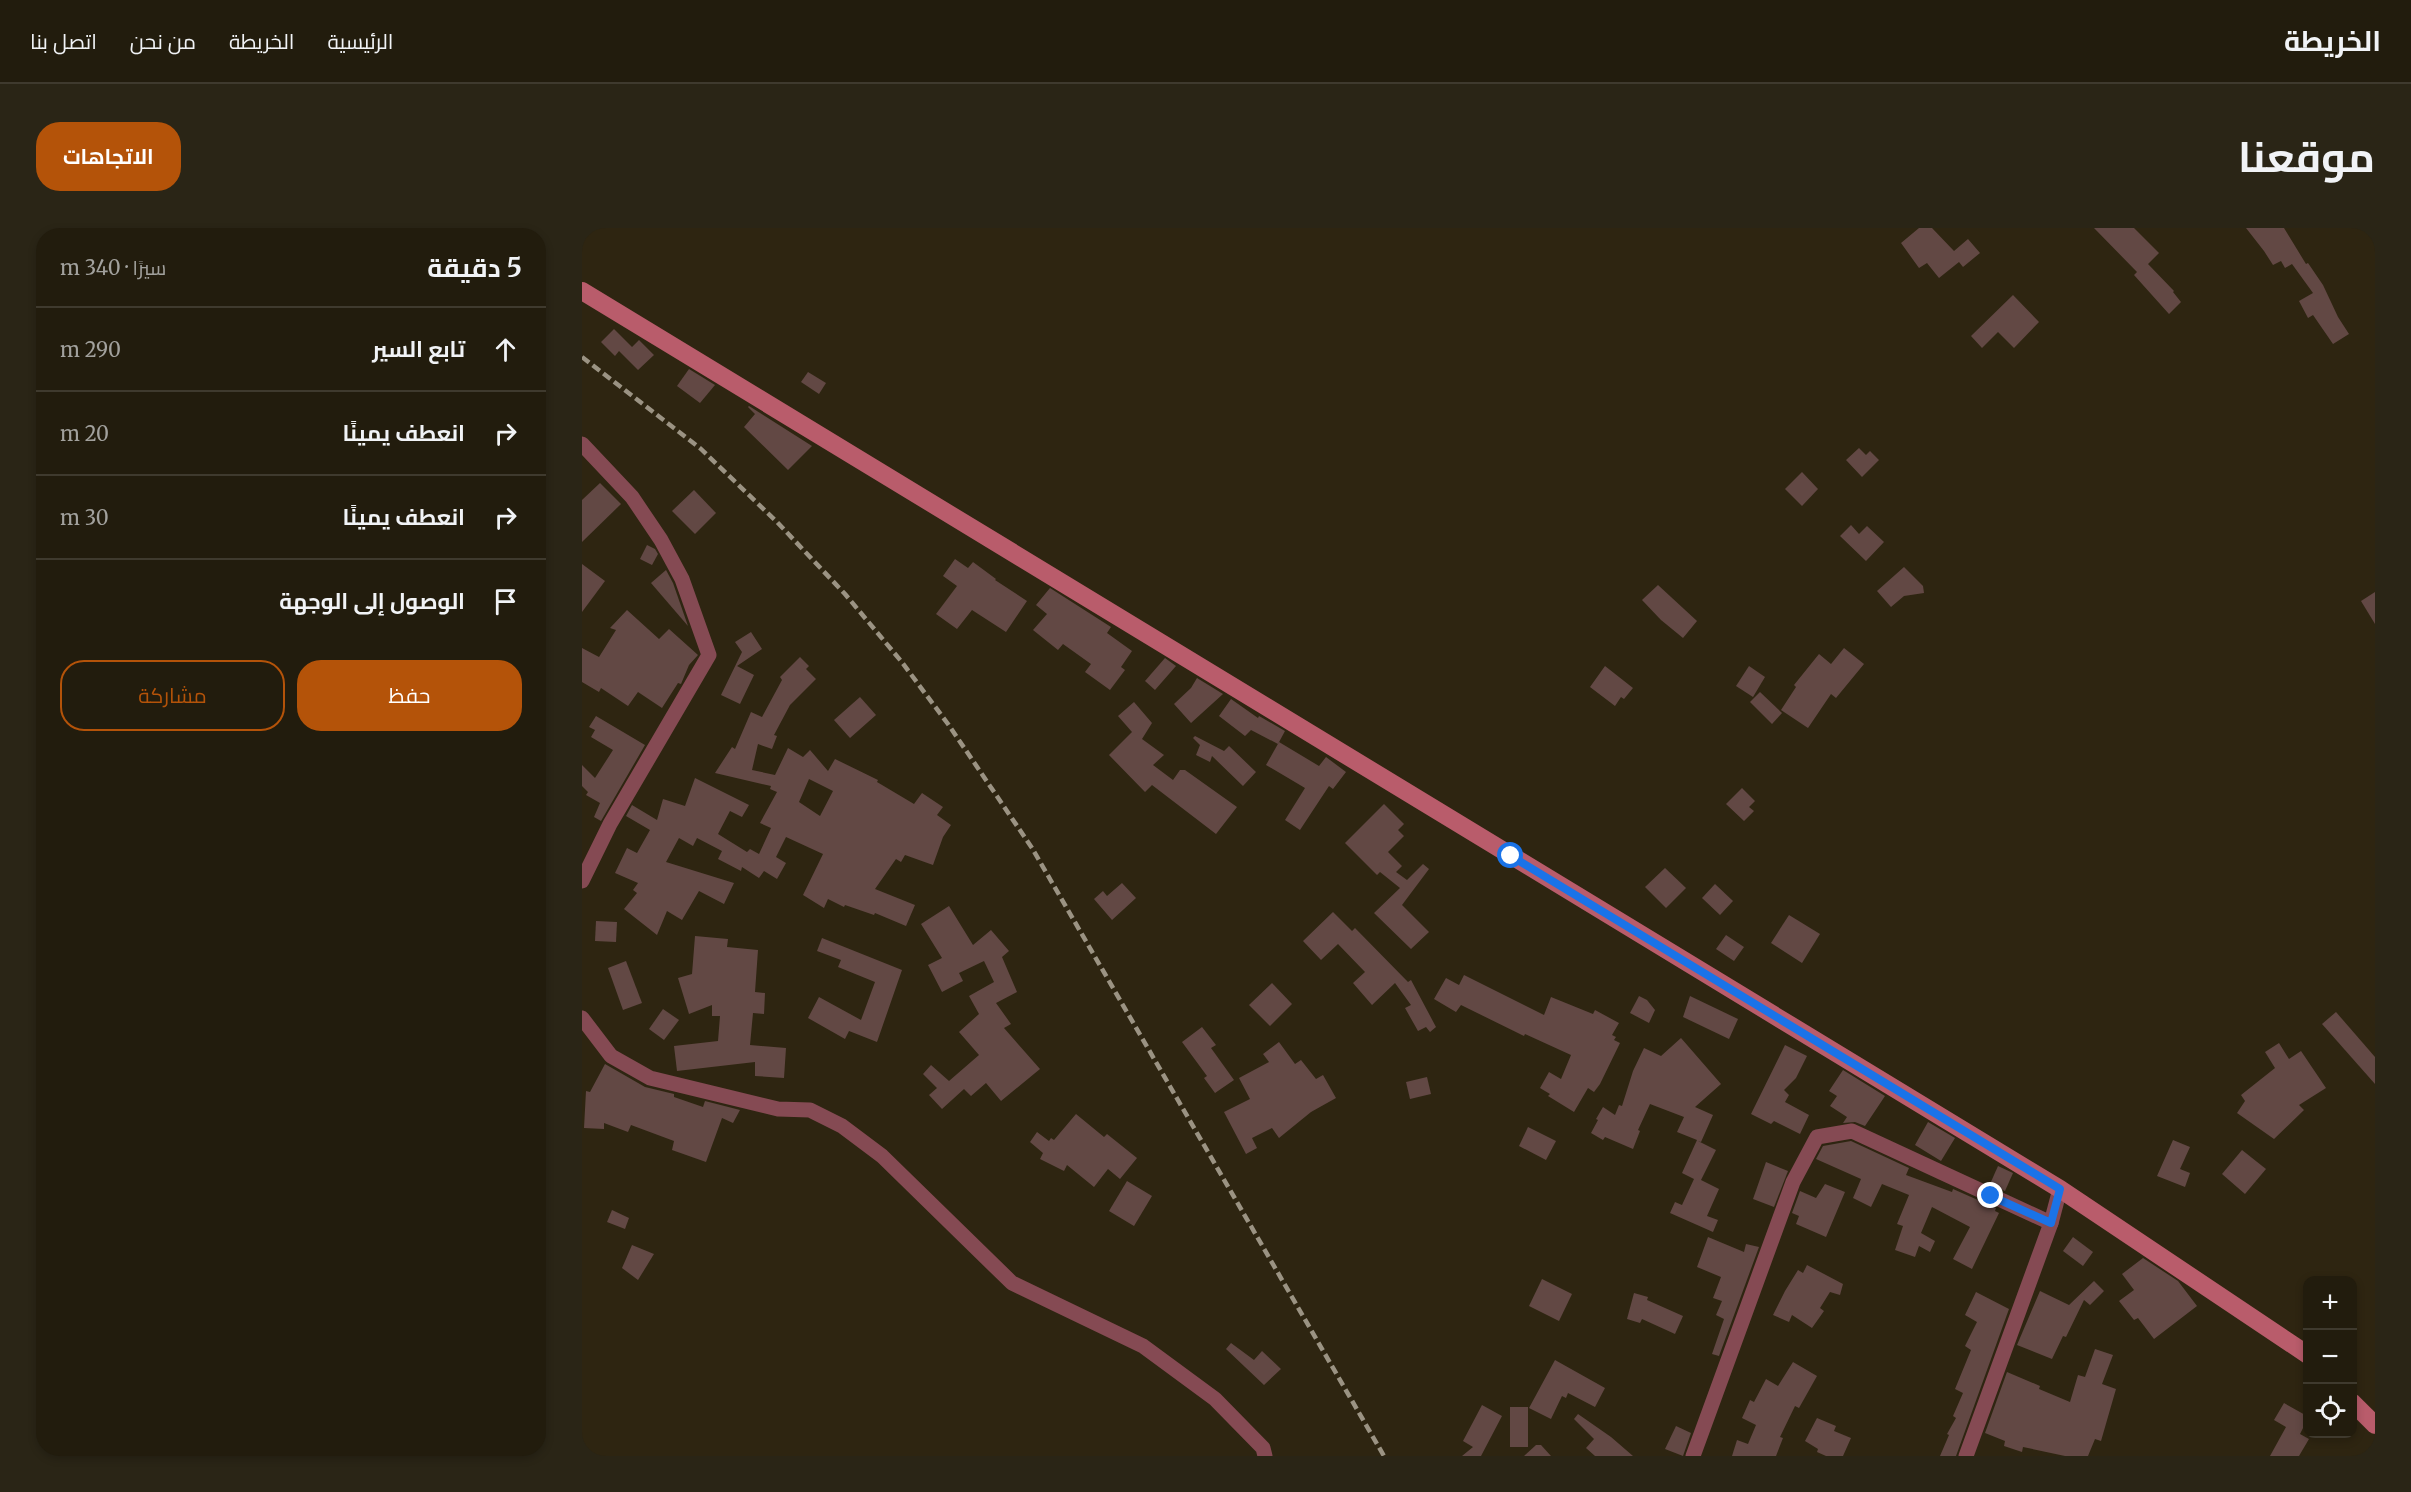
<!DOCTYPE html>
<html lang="ar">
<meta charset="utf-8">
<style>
:root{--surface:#221c0d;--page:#2a2516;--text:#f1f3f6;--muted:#a2a19d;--line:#3f3a2e;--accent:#b45309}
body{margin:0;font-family:Merriweather,Cairo,serif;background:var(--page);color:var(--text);direction:rtl}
.controls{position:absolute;right:18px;bottom:18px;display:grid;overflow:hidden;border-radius:12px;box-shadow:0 3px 9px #0003}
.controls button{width:54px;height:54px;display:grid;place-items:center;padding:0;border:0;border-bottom:2px solid var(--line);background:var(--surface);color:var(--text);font:30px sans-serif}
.stop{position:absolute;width:18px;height:18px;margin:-14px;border:4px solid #1a73e8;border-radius:50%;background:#fff}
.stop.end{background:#1a73e8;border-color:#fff;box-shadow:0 2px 6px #0008}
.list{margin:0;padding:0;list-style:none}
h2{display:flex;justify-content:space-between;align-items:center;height:78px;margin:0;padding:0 24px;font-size:26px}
h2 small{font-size:20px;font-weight:400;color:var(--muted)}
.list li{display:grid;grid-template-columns:39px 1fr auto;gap:18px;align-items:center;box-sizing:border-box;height:84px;padding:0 24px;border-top:2px solid var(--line)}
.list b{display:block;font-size:22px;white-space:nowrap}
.list em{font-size:20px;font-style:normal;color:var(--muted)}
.actions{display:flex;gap:12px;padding:18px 24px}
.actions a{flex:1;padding:14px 0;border:2px solid var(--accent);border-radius:24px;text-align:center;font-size:21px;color:var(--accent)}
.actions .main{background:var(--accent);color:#fff}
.icon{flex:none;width:33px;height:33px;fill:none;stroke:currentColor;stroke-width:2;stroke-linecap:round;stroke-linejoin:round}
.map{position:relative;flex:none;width:1793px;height:1228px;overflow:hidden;direction:ltr;border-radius:24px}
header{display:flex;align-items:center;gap:36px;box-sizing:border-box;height:84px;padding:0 30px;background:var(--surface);border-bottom:2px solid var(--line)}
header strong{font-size:28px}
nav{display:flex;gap:33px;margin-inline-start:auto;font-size:21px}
.intro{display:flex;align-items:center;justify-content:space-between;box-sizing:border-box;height:144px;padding:0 36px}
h1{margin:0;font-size:42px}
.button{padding:15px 27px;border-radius:24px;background:var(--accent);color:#fff;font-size:21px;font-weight:700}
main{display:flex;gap:36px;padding:0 36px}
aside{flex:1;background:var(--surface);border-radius:24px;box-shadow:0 3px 9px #0003}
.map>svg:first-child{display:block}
.building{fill:#624844;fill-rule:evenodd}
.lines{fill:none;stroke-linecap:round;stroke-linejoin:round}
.street{stroke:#854a53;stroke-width:15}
.secondary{stroke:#b95c6b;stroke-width:18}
.rail{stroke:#9b9383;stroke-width:4.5;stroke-dasharray:9 4.5;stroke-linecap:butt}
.route{stroke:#1a73e8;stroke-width:8}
</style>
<header>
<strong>الخريطة</strong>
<nav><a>الرئيسية</a><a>الخريطة</a><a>من نحن</a><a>اتصل بنا</a></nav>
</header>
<div class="intro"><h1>موقعنا</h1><a class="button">الاتجاهات</a></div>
<main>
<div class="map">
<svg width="1793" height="1228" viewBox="0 0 1793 1228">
<rect width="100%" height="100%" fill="#2e2511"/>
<g class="building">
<path d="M1337,0H1350L1372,23L1386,11L1398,25L1381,39L1377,34L1357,50L1345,35L1337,40L1319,15Z"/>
<path d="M1512,0H1552L1577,25L1566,36L1592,63L1591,64L1599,74L1587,86L1552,47L1555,44Z"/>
<path d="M1664,0H1702L1724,36L1726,35L1741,57L1756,89L1767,106L1751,116L1731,87L1726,90L1717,73L1731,65L1710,36L1703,40L1699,33L1691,37L1682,23Z"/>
<path d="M1431,67L1457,94L1432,120L1416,104L1400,120L1389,108Z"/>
<path d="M32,101L50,119L57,112L72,127L56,142L37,123L33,128L19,114Z"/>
<path d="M107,141L133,157L118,175L95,158Z"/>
<path d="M226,144L244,155L237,166L219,154Z"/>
<path d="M167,178L230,218L206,242L162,199L173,186L166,179Z"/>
<path d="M1277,220L1284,227L1288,223L1297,232L1280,249L1264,232Z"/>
<path d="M1220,244L1236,261L1220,278L1203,261Z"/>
<path d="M18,255L39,276L0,314V272Z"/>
<path d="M112,262L134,285L113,306L90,283Z"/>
<path d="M1269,297L1277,306L1285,298L1302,314L1284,333L1258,308Z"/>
<path d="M65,317L73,321L76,326L70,337L58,331Z"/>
<path d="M373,331L386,340L391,334L414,351L413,352L445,373L424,404L390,382L375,401L354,386L375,358L361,348Z"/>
<path d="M0,336L23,353L0,384Z"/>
<path d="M1322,339L1341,358L1342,365L1322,368L1309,379L1295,363Z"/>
<path d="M84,342L91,355L106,398L69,355Z"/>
<path d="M1076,357L1115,393L1101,410L1079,392L1060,372Z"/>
<path d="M468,360L529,399L525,405L550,423L539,439L543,442L528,462L503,444L509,436L481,416L476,422L451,402L465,386L454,377Z"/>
<path d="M1793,364V396L1779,373Z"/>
<path d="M45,382L77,411L87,401L116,427L107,437L99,456L96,455L80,480L56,464L46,478L19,460L17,464L0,454V420L17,429L34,402L28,400Z"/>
<path d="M169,404L180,421L155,438L172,447L158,476L139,467L160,424L153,414Z"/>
<path d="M1262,420L1282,436L1254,470L1249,466L1226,500L1199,482L1214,459L1212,457L1237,426L1249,436Z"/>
<path d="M218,429L227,438L224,441L234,451L208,477L192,507L195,508L190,521L176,516L170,542L193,547L206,520L221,529L228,522L246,543L253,531L296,552L295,554L332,576L340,565L361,579L355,587L369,597L361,609L351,637L323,627L319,634L314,631L293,661L333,677L324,698L293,685L292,687L263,677L262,679L246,671L242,680L221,667L241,626L204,609L194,629L204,635L195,651L182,643L177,650L160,639L159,643L136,631L140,623L115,610L111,618L97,610L84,634L152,655L142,676L117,663L100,692L85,683L75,707L42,681L55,665L51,662L56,655L33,645L45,620L55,625L68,602L44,588L50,577L75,592L81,571L103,578L113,550L167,577L160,589L148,583L136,606L165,624L168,621L177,626L189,600L178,595L195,564L188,561L189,558L133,545L150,519L153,521L169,484L180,489L200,452L198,449ZM227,551L251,563L238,588L217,574Z"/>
<path d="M583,430L594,438L573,462L563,453Z"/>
<path d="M1023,438L1051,460L1042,471L1039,469L1033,478L1008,459Z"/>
<path d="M1167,438L1183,449L1171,469L1154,458Z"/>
<path d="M615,450L641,466L609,495L592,476L609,460Z"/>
<path d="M1178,464L1200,485L1190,496L1168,474Z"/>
<path d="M278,469L294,487L268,510L252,492Z"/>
<path d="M649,471L676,490L677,488L703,503L696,516L669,502L663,508L637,488Z"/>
<path d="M552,474L570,495L560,511L582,527L571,537L591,552L598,542H603L655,579L634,606L570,557L563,564L527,527L550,504L536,488Z"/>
<path d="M14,488L63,517L19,593L12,589L18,575L4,567L6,564L0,558V537L13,550L31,522L9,509L13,502L7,499Z"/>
<path d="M613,508L642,523L647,518L674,544L661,558L630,528L628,534L614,527L618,517L611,510Z"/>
<path d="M697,514L737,538L744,529L764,544L751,561L747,558L718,602L703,592L723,560L684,537Z"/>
<path d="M1160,560L1173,573L1167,579L1172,583L1162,593L1144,576Z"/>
<path d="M802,576L822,596L816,602L822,608L806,624L820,638L814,644L825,652L841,636L847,641L820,677L847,704L829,721L792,685L818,660L798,644L795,647L763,615Z"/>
<path d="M1083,640L1104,660L1084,680L1063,659Z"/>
<path d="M540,655L554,670L530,692L512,671L521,663L525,668Z"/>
<path d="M1133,656L1151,673L1138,687L1120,670Z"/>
<path d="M367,678L391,717L409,702L427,723L420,729L435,764L414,775L429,796L422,800L458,841L419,873L404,855L389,868L382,861L360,881L347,867L355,860L341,846L349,837L367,853L397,827L377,804L397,786L387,768L412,754L402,733L377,745L381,753L360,764L346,737L360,730L339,696Z"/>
<path d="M751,684L770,703L773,700L826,754L829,752L854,799L848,804L844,799L836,803L823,780L829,777L813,755L790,777L771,755L783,744L756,716L739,732L721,713Z"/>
<path d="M1207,687L1238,706L1220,735L1189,715Z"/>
<path d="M14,693L35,694L34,714L13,713Z"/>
<path d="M1144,707L1162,719L1152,733L1134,721Z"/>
<path d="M113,708L146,711L145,719L176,722L173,764L183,765L182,786L171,785L168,817L204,820L202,850L173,848V834L95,843L92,818L136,813L138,788H130V777L107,786L96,750L110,746Z"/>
<path d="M240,710L320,742L295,814L267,803L263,811L226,790L237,769L279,792L293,754L256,739L259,732L235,723Z"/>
<path d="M44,733L60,775L41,782L26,740Z"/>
<path d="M882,747L962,787L969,769L1011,786L1013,782L1037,795L1030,807L1034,809L1032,812L1038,815L1018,856L1012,864L1006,860L992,884L966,868L968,866L958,860L967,844L979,851L989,827L943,806L942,808L879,777L874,784L852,771L864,750L877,757Z"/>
<path d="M690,755L710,776L688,798L667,777Z"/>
<path d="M1057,768L1065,772L1073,782L1067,795L1048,785Z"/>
<path d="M1108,768L1156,791L1147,811L1101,789Z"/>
<path d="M81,781L97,792L82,812L67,801Z"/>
<path d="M1754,784L1793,829V856L1740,796Z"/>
<path d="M620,799L634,817L629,820L652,852L633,865L622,850L625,848L600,814Z"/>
<path d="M1099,810L1139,856L1113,879L1131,887L1119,914L1116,913L1134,922L1119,952L1137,961L1125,988L1136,992L1131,1004L1088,985L1093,974L1100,977L1112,951L1100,945L1115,912L1095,904L1102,889L1068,876L1056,902L1058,903L1051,921L1023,909L1021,912L1009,905L1016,892L1014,891L1021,879L1033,887L1037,877L1040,878L1051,843L1062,820L1079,828Z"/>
<path d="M697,814L713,836L719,832L734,851L741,847L754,870L729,884L697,910L690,900L670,910L675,920L664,926L642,884L668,871L657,850L687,834L681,826Z"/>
<path d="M1697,815L1707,831L1719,823L1744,860L1717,877L1722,882L1692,911L1655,885L1663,873L1659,867L1693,840L1683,824Z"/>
<path d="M1203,817L1225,828L1214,850L1202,862L1207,867L1203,874L1227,887L1218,906L1192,893L1189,896L1169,886Z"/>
<path d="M23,836L63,859L92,866V869L121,879L123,873L158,882L151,895L140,890L124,934L90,922L92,913L49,897L46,904L22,895V901L2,900L4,863L8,864Z"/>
<path d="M1261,842L1303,868L1283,898L1273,894L1261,895L1265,889L1248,878L1255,868L1247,863Z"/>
<path d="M845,849L849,866L828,871L824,854Z"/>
<path d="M494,886L522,909L525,906L555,930L538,951L526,941L512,959L485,937L482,943L458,931L461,925L448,914L455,904L467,913L469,910L472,912Z"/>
<path d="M1346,894L1373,910L1359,933L1333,917Z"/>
<path d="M946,899L974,913L964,932L937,918Z"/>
<path d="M1591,912L1608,919L1598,941L1608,945L1603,959L1575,948Z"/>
<path d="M1269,913L1327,940L1324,947L1370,964L1371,961L1414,980L1413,983L1417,985L1390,1041L1371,1031L1388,999L1350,979L1339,1005L1353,1013L1348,1024L1337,1018L1333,1029L1313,1022L1321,998L1315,996L1327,967L1300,956L1289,979L1271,970L1279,951L1234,931L1241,918Z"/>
<path d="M1660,922L1684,941L1663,966L1640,946Z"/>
<path d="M1184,934L1206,943L1192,979L1171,971Z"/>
<path d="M1416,938L1431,945L1423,963L1408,956Z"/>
<path d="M545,953L570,968L552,998L527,983Z"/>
<path d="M1243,956L1263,964L1244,1009L1214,996L1217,988L1210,985L1218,963L1234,970Z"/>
<path d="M30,982L47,990L43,1001L25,994Z"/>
<path d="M1126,1009L1162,1024L1164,1016L1177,1019L1137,1128L1130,1126L1142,1091L1134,1087L1140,1073L1131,1070L1139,1049L1115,1039Z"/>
<path d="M1491,1009L1511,1024L1501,1038L1481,1023Z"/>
<path d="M50,1017L72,1026L56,1052L40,1040Z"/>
<path d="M1561,1030L1596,1053L1615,1078L1572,1111L1556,1090L1552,1092L1537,1073L1552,1062L1540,1046Z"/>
<path d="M1225,1037L1261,1056L1258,1067L1248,1064L1238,1080L1242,1083L1230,1100L1210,1087L1207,1094L1191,1087L1203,1063L1216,1042L1221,1045Z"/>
<path d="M960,1051L990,1066L977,1093L947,1078Z"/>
<path d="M1512,1053L1522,1063L1508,1077L1502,1072L1484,1109L1481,1108L1470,1131L1435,1117L1458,1063L1487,1077Z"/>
<path d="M1394,1064L1427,1081L1374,1228H1358L1367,1207L1365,1206L1374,1190L1371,1188L1381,1165L1373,1161L1389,1122L1383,1118L1395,1094L1383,1087Z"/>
<path d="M1052,1065L1066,1069L1065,1072L1101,1088L1093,1106L1060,1091L1058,1095L1045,1091Z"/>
<path d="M649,1115L672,1132L680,1123L699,1141L682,1157L644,1121Z"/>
<path d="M1513,1121L1531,1127L1520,1156L1534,1161L1519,1213L1513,1211L1506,1228H1483L1441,1219L1440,1224L1422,1218L1423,1213L1403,1205L1425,1144L1458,1158L1457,1161L1488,1174L1496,1147L1503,1149Z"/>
<path d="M973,1132L1023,1160L1013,1179L986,1165L984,1170L980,1168L969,1191L947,1180Z"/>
<path d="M1211,1134L1235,1148L1217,1180L1213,1178L1198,1209L1201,1210L1194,1228H1150L1155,1212L1166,1216L1174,1197L1160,1190L1168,1172L1172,1174L1184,1151L1196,1158Z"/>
<path d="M1702,1175L1725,1188V1192L1718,1206L1727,1211L1717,1228H1688L1704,1199L1692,1192Z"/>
<path d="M900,1177L920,1188L899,1228H880L891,1219L881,1213Z"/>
<rect x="928" y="1179" width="18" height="40"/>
<path d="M996,1186L1029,1209L1051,1228H1013L1004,1220L1012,1211L992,1191Z"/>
<path d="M1235,1190L1254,1198L1252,1203L1269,1210L1261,1228H1244L1235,1224L1236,1221L1223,1213Z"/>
<path d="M1094,1198L1109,1205L1101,1228L1083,1221Z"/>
<path d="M954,1217H959L969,1228H942Z"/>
</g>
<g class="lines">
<g class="street">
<path d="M0,216L50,269L79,312L100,351L127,427L28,596L0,653"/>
<path d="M0,790L29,828L68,850L196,881L228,882L260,898L300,928L430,1055L561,1118L633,1171L681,1220L683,1228"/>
<path d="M1111,1228L1211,954L1235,909L1270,903L1469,995"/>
<path d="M1384,1228L1469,995L1478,961"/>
</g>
<g class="secondary">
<path d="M0,63L1478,961L1726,1127"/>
<path d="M1770,1174L1793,1197"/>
</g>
<path class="rail" d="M0,129L119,221L195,294L263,366L319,433L366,496L450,620L802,1228"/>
</g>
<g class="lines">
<path class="route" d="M929,628L1478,961L1469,995L1409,968"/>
</g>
</svg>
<div class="controls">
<button>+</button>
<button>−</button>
<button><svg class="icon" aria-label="locate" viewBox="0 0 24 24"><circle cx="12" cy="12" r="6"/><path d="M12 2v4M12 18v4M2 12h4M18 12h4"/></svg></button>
</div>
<div class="stop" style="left:929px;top:628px"></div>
<div class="stop end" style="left:1409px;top:968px"></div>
</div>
<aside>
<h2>5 دقيقة<small>سيرًا · 340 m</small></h2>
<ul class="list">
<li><svg class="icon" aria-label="ahead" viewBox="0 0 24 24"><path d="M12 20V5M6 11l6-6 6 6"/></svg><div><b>تابع السير</b></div><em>290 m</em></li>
<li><svg class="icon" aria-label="right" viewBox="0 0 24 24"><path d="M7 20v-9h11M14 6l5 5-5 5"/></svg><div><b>انعطف يمينًا</b></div><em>20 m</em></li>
<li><svg class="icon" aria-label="right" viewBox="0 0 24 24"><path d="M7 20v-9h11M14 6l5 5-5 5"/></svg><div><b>انعطف يمينًا</b></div><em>30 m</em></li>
<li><svg class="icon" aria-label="arrive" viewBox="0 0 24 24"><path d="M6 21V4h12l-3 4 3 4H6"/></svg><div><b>الوصول إلى الوجهة</b></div></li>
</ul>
<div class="actions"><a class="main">حفظ</a><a>مشاركة</a></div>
</aside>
</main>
